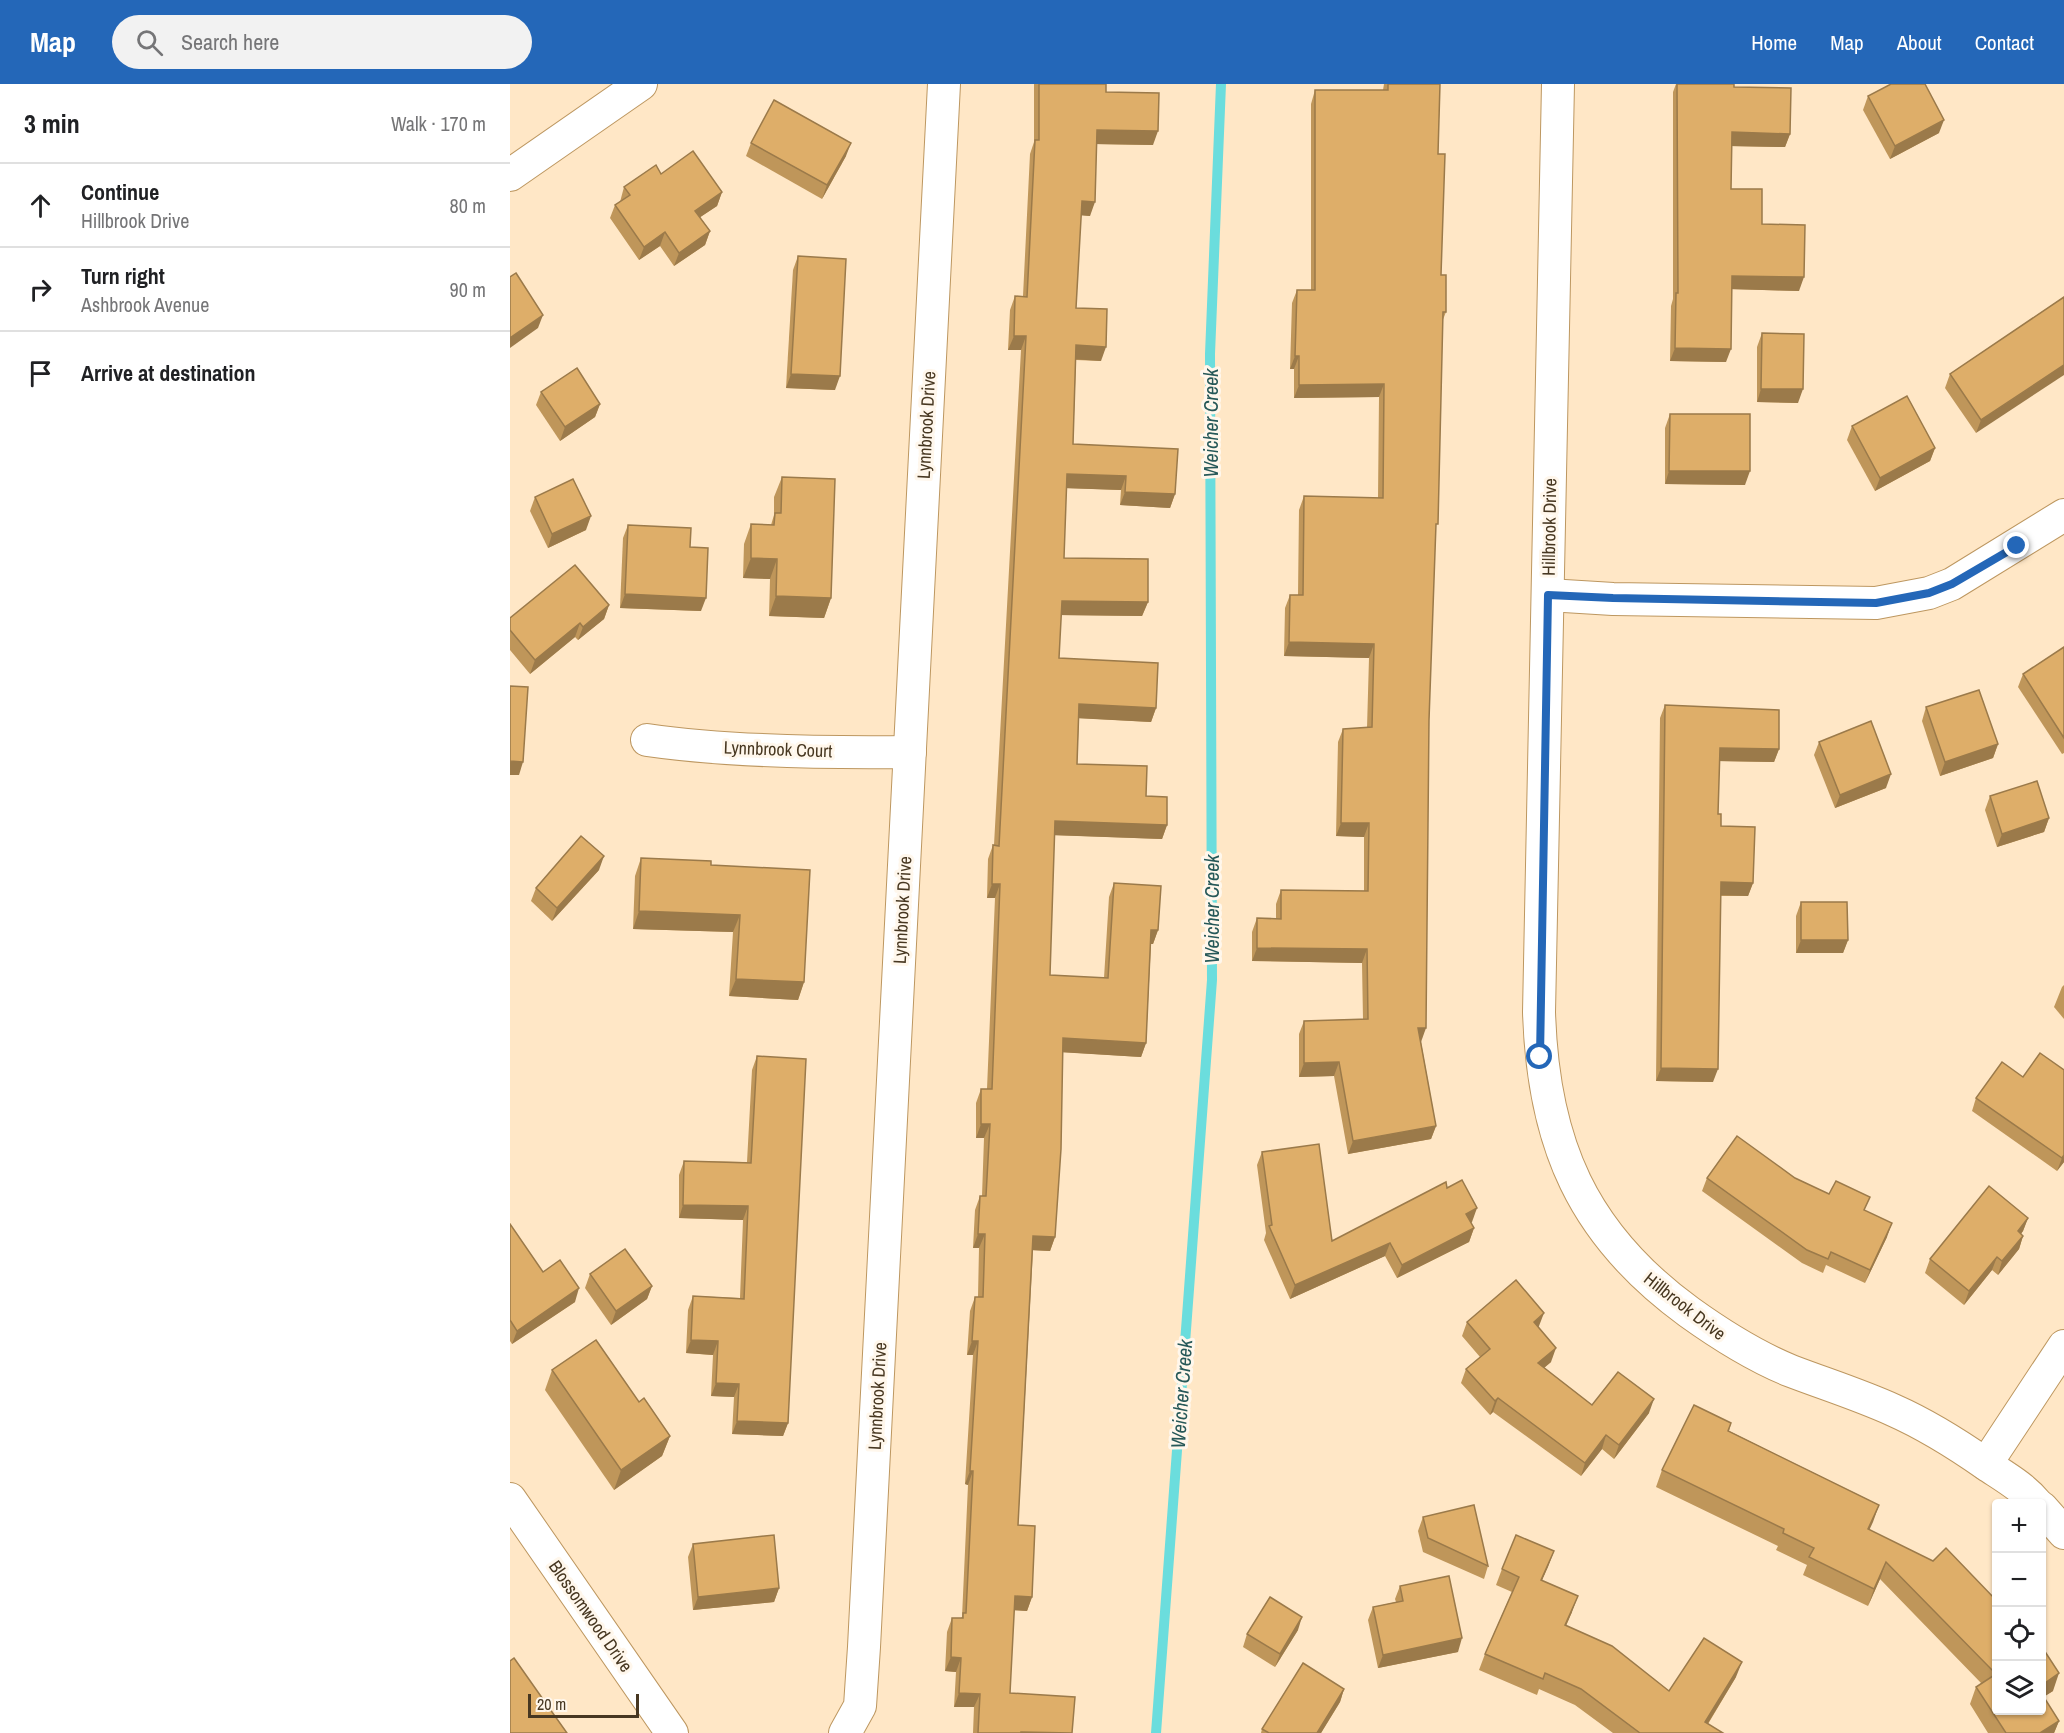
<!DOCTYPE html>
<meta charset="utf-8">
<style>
:root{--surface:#fff;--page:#f2f2f2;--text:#202124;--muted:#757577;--line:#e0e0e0;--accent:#2467b8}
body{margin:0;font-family:"Archivo Narrow",sans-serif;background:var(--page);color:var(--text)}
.controls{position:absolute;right:18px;bottom:18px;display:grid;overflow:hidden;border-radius:6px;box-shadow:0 2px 4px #0004}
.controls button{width:54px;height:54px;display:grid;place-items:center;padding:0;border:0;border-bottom:2px solid var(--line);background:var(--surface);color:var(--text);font:30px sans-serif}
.scale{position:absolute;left:18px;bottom:15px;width:111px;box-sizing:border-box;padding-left:6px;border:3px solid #473721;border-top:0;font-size:16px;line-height:21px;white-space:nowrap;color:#473721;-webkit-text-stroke:4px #fff7ec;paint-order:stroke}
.stop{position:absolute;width:18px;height:18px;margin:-14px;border:4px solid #2467b8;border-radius:50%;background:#fff}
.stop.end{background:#2467b8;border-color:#fff;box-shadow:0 2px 6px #0008}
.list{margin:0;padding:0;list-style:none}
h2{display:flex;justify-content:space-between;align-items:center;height:78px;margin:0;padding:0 24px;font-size:26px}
h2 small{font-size:20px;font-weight:400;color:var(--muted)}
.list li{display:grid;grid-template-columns:39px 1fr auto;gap:18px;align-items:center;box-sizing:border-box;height:84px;padding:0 24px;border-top:2px solid var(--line)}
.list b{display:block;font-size:22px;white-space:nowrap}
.list p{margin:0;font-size:20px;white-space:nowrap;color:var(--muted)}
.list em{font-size:20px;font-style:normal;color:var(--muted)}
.icon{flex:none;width:33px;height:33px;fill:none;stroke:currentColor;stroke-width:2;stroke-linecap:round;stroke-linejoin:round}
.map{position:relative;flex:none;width:1554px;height:1649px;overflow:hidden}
header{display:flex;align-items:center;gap:36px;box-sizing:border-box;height:84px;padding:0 30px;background:var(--accent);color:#fff}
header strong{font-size:28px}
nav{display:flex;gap:33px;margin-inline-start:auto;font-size:21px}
.search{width:420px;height:54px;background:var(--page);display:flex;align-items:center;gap:15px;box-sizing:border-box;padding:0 21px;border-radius:33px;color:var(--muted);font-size:22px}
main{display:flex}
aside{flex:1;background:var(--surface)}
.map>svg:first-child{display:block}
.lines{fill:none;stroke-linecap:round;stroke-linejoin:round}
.stream{stroke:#6bdddd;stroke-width:10}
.minor-casing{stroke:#bd9760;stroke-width:34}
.minor{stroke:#fff;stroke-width:32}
.wall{fill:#bf965a}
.shaded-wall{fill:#9b7a4a}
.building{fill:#deae69;stroke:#9b7a4a;stroke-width:1.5}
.route{stroke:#2467b8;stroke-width:8}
.labels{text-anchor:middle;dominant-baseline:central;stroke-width:6;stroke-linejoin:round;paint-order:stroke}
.street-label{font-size:18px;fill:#473721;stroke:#fff7ec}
.water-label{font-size:20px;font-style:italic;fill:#265858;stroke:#fff7ec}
</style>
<header>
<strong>Map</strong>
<div class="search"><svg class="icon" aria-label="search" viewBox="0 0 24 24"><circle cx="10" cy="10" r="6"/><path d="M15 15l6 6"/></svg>Search here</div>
<nav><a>Home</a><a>Map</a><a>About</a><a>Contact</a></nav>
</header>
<main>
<aside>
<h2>3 min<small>Walk · 170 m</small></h2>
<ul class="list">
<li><svg class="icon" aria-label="ahead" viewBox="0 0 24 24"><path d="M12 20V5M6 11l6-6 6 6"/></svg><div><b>Continue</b><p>Hillbrook Drive</p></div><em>80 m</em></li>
<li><svg class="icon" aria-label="right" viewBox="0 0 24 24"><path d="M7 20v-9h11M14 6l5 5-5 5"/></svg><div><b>Turn right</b><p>Ashbrook Avenue</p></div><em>90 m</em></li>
<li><svg class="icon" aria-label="arrive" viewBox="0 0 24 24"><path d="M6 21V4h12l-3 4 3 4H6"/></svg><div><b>Arrive at destination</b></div></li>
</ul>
</aside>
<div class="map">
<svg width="1554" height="1649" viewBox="0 0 1554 1649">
<rect width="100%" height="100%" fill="#ffe7c6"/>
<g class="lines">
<path class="stream" d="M646,1649L702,896L700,270L711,0"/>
<defs>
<g id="minor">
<path d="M1048,0L1029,928C1033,1059 1072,1150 1179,1228C1211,1251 1244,1272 1281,1287C1315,1300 1350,1311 1383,1326C1417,1341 1447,1360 1477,1381C1495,1393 1513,1403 1527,1420"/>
<path d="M0,91L131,0"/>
<path d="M1038,511L1103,515L1366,519L1419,509L1442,500L1554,431"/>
<path d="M137,656C220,668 315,669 400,668"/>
<path d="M1476,1380L1554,1262"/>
<path d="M0,1415L162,1649"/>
<path d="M1532,1424L1554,1449"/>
<path d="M335,1649L350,1622L354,1563L434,0"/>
</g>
</defs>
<use href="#minor" class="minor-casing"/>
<use href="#minor" class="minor"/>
</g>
<g class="wall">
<path d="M524,0H596V8L643,61L587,60L580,132L571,131L566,224L591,277L566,276L563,360L665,410L660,424L610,421L611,406L556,404L554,474L638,518L632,532L551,531L549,574L646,624L641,638L569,634L567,680L636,712L657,741L652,755L544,751L540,891L594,894L599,813L604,799L648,846L643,860H641L636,959L631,973L552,968L545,1153L540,1167L523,1166L508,1441L522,1513L517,1527L504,1526L500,1609L562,1649H463L464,1623H444L446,1588L435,1587L437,1548L442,1534H451L452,1533L458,1401L455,1400L463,1271H457L460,1227L465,1213H468L469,1164H463L465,1126L470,1112H472L474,1054H466V1019L471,1005H477L485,814H477L478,775L483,761H484L511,266H498L500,226L505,212H513L520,70L524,58Z"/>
<path d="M874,0H930L928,70L931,191L936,228L932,238L919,636L911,958L926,1042L921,1055L838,1070L824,992L789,993V950L794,937L853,935L852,879L742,877V848L747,834L766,835V820L771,806L854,807V753L826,752L828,658L833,645L857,644L859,574L774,572L775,524L780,511H788L789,426L794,412L868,414L869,313L784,314V285H780L782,219L787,206H801V20L805,6H873Z"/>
<path d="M1166,0H1224V3L1280,50L1275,63L1222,62L1221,105L1252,140L1289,207L1222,205L1216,278L1160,277L1161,222L1163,215V8Z"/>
<path d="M1358,12L1429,49L1380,75L1353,26Z"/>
<path d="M241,59L336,72L312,115L236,72Z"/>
<path d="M114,103L212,108L207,122L190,133L200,147L195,161L164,182L150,162L129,176L100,134L105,121L110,118Z"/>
<path d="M288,172L325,306L276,304L283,186Z"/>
<path d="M1554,213L1466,349L1435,304L1440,290Z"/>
<path d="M1252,249L1288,319L1247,318V263Z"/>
<path d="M31,308L90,320L85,333L50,357L26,321Z"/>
<path d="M1160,330L1235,401L1155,400V344Z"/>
<path d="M1342,342L1425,364L1420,377L1365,407L1337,356Z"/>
<path d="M272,393L321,514L314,534L259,532L260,495L233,494L234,460L241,440L261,441L264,431V413Z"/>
<path d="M25,413L76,446L38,464L20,427Z"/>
<path d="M118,441L180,463L191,527L110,524L113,454Z"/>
<path d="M99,521L94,535L68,556L65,553L20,590L0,566V534Z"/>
<path d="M1554,563V669L1552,670L1508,603L1513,590Z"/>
<path d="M1155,621L1269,665L1264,678L1209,677L1208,730L1211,742L1243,799L1238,812H1210L1203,998L1146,997L1150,634Z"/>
<path d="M1416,623L1488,660L1483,674L1430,692L1412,637Z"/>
<path d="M1309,658L1376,704L1325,724L1304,671Z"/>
<path d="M1480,712L1539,734L1534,748L1487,763L1475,726Z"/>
<path d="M131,774L201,781L294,898L288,916L219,912L223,848L123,845L125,792Z"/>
<path d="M89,786L42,837L21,817L26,804Z"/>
<path d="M1291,818L1338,856L1333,869H1286V832Z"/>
<path d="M1554,901V935L1544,923L1552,903Z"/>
<path d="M247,972L278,1339L273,1352L222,1350L224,1313L201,1312L203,1271L176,1269L178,1226L183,1212L230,1214L233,1136L169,1134V1091L174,1077L237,1078L242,986Z"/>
<path d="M1554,986V1078L1547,1087L1462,1027L1466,1014L1513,993Z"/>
<path d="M752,1068L822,1157L937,1104L962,1138L961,1139L964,1144L959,1158L887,1194L875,1172L780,1215L754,1156L756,1149L747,1081Z"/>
<path d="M1197,1094H1285L1355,1127L1377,1153L1355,1199L1316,1181L1313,1189L1292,1179L1192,1107Z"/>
<path d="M1518,1134L1513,1147L1511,1150L1513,1152L1509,1165L1488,1191L1482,1186L1454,1221L1415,1189L1420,1175Z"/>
<path d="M0,1140L33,1188L65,1218L2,1260L0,1257Z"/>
<path d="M80,1190L142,1202L137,1215L101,1241L75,1204Z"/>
<path d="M957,1238L1029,1242L1028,1243L1041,1278L1034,1284L1082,1321L1139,1329L1104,1375L1092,1365L1071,1392L983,1328L980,1331L951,1299L956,1285L970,1273L952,1252Z"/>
<path d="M42,1286L129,1318L160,1352L152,1372L104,1406L35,1306Z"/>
<path d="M1221,1339L1219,1347L1369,1421L1359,1445L1532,1563L1543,1607L1533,1613L1549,1637L1544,1649H1478L1460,1620L1466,1603L1472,1600L1370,1495L1358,1522L1293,1491L1297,1481L1266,1466L1268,1462L1146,1403L1152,1386Z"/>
<path d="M913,1433L978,1482L974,1495L913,1468L908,1447Z"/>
<path d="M183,1460L269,1504L264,1518L183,1526L178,1473Z"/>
<path d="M1044,1467L1032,1496L1062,1528L1056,1542L1159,1607L1226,1593L1198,1640L1213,1649H1103L1065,1621L1029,1605L1027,1611L969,1586L975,1570L1002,1508L986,1501L992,1485Z"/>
<path d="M890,1502L948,1568L868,1584L858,1536L863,1523L886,1518L885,1515Z"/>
<path d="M788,1546L765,1583L733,1563L737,1550Z"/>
<path d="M834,1605L830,1618L811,1649H751L752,1645Z"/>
</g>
<g class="shaded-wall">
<path d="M1434,36L1429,49L1380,75L1385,62Z"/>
<path d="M587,46L648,47L643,61L582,60Z"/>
<path d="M1222,48L1280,50L1275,63L1217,62Z"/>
<path d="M341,59L336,72L312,115L317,101Z"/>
<path d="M212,108L207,122L180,140L185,127Z"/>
<path d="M572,117L585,118L580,132L567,131Z"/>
<path d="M200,147L195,161L164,182L169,169Z"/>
<path d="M155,148L150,162L129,176L134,163Z"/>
<path d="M1222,192L1294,193L1289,207L1217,205Z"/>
<path d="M33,231L28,244L0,264V254Z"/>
<path d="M504,252H516L511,266H498Z"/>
<path d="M566,261L596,263L591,277L561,275Z"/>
<path d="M1165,264L1221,265L1216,278L1160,277Z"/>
<path d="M785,272H789L784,285H780Z"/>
<path d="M1554,281V291L1466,349L1471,336Z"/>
<path d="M281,290L330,292L325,306L276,304Z"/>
<path d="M874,300L869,313L784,314L789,301Z"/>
<path d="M1251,305H1293L1288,319L1247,318Z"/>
<path d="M90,320L85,333L50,357L55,343Z"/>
<path d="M1425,364L1420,377L1365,407L1370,394Z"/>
<path d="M1159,387H1240L1235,401L1155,400Z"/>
<path d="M557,390L616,392L611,406L552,404Z"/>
<path d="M615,408L665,410L660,424L610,421Z"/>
<path d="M81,432L76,446L38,464L42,450Z"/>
<path d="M241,474L267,475L260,495L233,494Z"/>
<path d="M115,510L196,514L191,527L110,524Z"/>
<path d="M266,512L321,514L314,534L259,532Z"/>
<path d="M552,517L638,518L632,532L546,531Z"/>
<path d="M99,521L94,535L68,556L73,543Z"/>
<path d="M70,539L65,553L20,590L25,576Z"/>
<path d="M779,558L864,560L859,574L774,572Z"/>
<path d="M569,620L646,624L641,638L564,634Z"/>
<path d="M1488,660L1483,674L1430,692L1435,678Z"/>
<path d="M1210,664L1269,665L1264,678L1205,677Z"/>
<path d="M0,677L13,678L9,691H0Z"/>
<path d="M1381,690L1376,704L1325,724L1330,711Z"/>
<path d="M1539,734L1534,748L1487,763L1492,750Z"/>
<path d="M545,737L657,741L652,755L539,751Z"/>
<path d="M831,739H859L854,753L826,752Z"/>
<path d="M94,772L89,786L42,837L47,824Z"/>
<path d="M1211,798L1243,799L1238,812L1206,811Z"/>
<path d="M482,800H490L485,814H477Z"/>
<path d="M129,827L230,831L223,848L123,845Z"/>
<path d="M641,846H648L643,860H636Z"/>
<path d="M1291,856H1338L1333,869H1286Z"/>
<path d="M747,864L857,865L852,879L742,877Z"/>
<path d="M226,895L294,898L288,916L219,912Z"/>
<path d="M908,944H916L911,958L903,957Z"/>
<path d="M553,954L636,959L631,973L548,968Z"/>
<path d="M829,978L824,992L789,993L794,979Z"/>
<path d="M1151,984L1208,985L1203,998L1146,997Z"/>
<path d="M471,1040H480L474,1054H466Z"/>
<path d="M926,1042L921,1055L838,1070L843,1057Z"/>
<path d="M1554,1071V1078L1547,1087L1552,1074Z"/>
<path d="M173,1121L238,1122L233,1136L169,1134Z"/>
<path d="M967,1124L962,1138L951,1144L956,1130Z"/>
<path d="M1518,1134L1513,1147L1503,1160L1508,1147Z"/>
<path d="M1382,1139L1377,1153L1355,1199L1360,1186Z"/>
<path d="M964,1144L959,1158L887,1194L892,1181Z"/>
<path d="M468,1150H475L469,1164H463Z"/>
<path d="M523,1152L545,1153L540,1167L518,1166Z"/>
<path d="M1513,1152L1509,1165L1488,1191L1492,1177Z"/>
<path d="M880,1159L875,1172L780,1215L785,1201Z"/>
<path d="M1487,1173L1482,1186L1454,1221L1459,1207Z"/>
<path d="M142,1202L137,1215L101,1241L106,1227Z"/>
<path d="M69,1204L65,1218L2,1260L7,1247Z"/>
<path d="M1034,1229L1029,1242L1019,1252L1024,1238Z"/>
<path d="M181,1256L208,1257L203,1271L176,1269Z"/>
<path d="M462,1257H468L463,1271H457Z"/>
<path d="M1046,1264L1041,1278L1023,1293L1028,1279Z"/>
<path d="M206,1299L229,1300L224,1313L201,1312Z"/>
<path d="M988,1314L983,1328L980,1331L985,1317Z"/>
<path d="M1144,1315L1139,1329L1104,1375L1109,1361Z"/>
<path d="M227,1337L278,1339L273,1352L222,1350Z"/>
<path d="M1096,1351L1092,1365L1071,1392L1075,1379Z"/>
<path d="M160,1352L152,1372L104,1406L111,1386Z"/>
<path d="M460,1387H463L458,1401L455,1400Z"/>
<path d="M1369,1421L1363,1438L1352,1462L1358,1445Z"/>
<path d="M1044,1467L1038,1483L1025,1512L1031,1496Z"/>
<path d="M1376,1478L1370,1495L1358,1522L1364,1505Z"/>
<path d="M269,1504L264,1518L183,1526L188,1513Z"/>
<path d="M505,1512L522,1513L517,1527L500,1526Z"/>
<path d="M1068,1512L1062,1528L1049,1557L1055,1541Z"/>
<path d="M792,1533L788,1546L765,1583L770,1570Z"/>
<path d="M952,1554L948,1568L868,1584L873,1571Z"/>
<path d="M441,1573L451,1574L446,1588L435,1587Z"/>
<path d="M1232,1578L1226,1593L1192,1649L1195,1638Z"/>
<path d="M1549,1589L1543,1607L1532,1614V1601Z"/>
<path d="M834,1605L830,1618L811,1649H807Z"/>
<path d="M449,1609L470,1610L464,1623H444Z"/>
<path d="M1549,1637L1544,1649H1530Z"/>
</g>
<g class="building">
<path d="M529,0H596V8L649,9L648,47L587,46L585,118L572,117L566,224L597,225L596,263L566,261L563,360L668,365L665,410L615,408L616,392L557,390L554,474L638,475V518L552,517L549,574L648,579L646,624L569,620L567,680L637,682L636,712L657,713V741L545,737L540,891L598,894L604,799L651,802L648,846H641L636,959L553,954L551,1065L545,1153L523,1152L508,1441L525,1442L522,1513L505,1512L500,1609L565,1613L562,1649L511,1648V1649H468L470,1610L449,1609L451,1574L441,1573L442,1534H453V1529H456L463,1387H460L468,1257H462L465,1213H473L475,1150H468L470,1112H476L480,1040H471V1005H482L490,800H482L483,761L489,762L516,252H504L505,212L517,213L525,56H529Z"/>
<path d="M878,0H930L928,70H935L931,191H936V228H933L928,440H926L919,636L916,944H908L926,1042L843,1057L829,978L794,979V937L858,935L857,865L747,864V834L771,835V806L858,807L859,739H831L833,645L862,643L864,560L779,558L780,511H793L794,412L873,414L874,300L789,301V272H785L787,206H805V6H878Z"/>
<path d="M1167,0H1224V3L1281,4L1280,50L1222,48L1221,105H1252V140L1295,141L1294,193L1222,192L1221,265L1165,264L1166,209H1168Z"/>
<path d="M1381,0H1415L1434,36L1385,62L1358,12Z"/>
<path d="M264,16L341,59L317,101L241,59Z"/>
<path d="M183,67L212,108L185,127L200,147L169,169L155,148L134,163L105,121L120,111L114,103L146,81L151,90Z"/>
<path d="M288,172L336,175L330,292L281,290Z"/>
<path d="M6,189L33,231L0,254V193Z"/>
<path d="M1554,213V281L1471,336L1440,290Z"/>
<path d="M1252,249L1294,250L1293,305H1251Z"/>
<path d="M67,284L90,320L55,343L31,308Z"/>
<path d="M1397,312L1425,364L1370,394L1342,342Z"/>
<path d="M1160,330H1240V387H1159Z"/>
<path d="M272,393L325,395L321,514L266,512L267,475L241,474V440L264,441L265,429H271Z"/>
<path d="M63,395L81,432L42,450L25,413Z"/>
<path d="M118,441L181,444L180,463L198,464L196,514L115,510Z"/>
<path d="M65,481L99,521L73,543L70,539L25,576L0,546V534Z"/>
<path d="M1554,563V654L1513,590Z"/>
<path d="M0,602L18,603L13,678L0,677Z"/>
<path d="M1469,606L1488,660L1435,678L1416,623Z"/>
<path d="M1155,621L1269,626V665L1210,664L1208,730H1211V742L1245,743L1243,799L1211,798L1208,985L1151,984Z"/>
<path d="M1361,637L1381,690L1330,711L1309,658Z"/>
<path d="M1527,697L1539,734L1492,750L1480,712Z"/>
<path d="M71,752L94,772L47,824L26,804Z"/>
<path d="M131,774L201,777V781L300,786L294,898L226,895L230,831L129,827Z"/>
<path d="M1291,818H1337L1338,856H1291Z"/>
<path d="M1530,969L1554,986V1071L1552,1074L1466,1014L1492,978L1513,993Z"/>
<path d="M247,972L296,975L278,1339L227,1337L229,1300L206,1299L208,1257L181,1256L183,1212L234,1215L238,1122L173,1121L174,1077L241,1079Z"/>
<path d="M1227,1052L1285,1094L1319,1110L1326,1097L1360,1113L1354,1126L1382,1139L1360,1186L1321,1168L1318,1175L1297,1166L1197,1094Z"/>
<path d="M809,1060L822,1157L936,1098L937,1104L952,1096L967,1124L956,1130L964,1144L892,1181L880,1159L785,1201L759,1142L762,1141L752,1068Z"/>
<path d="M1479,1102L1518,1134L1508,1147L1513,1152L1492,1177L1487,1173L1459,1207L1420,1175Z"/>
<path d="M0,1140L33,1188L50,1176L69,1204L7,1247L0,1236Z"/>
<path d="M115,1165L142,1202L106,1227L80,1190Z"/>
<path d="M1006,1196L1034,1229L1024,1238L1046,1264L1028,1279L1082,1321L1108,1288L1144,1315L1109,1361L1096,1351L1075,1379L988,1314L985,1317L956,1285L980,1265L957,1238Z"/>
<path d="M86,1256L129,1318L134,1314L160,1352L111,1386L42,1286Z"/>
<path d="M1184,1321L1221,1339L1218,1347L1369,1421L1358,1445L1423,1477L1436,1464L1486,1516V1626H1532V1610L1549,1637L1530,1649H1496L1466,1603L1486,1590L1376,1478L1364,1505L1299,1473L1304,1464L1273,1449L1274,1445L1152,1386Z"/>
<path d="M964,1421L978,1482L918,1454L913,1433Z"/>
<path d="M264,1451L269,1504L188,1513L183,1460Z"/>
<path d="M1006,1451L1044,1467L1031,1496L1068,1512L1055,1541L1102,1562L1159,1607L1194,1554L1232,1578L1195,1638L1213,1649H1130L1071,1605L1035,1589L1033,1595L975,1570L1009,1493L992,1485Z"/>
<path d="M939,1492L952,1554L873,1571L863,1523L893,1517L890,1502Z"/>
<path d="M760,1513L792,1533L770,1570L737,1550Z"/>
<path d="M1532,1563L1549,1589L1532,1601Z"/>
<path d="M4,1574L42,1628L57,1649H0V1577Z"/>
<path d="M793,1579L834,1605L807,1649H759L752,1645Z"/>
</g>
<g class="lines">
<path class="route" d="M1030,973L1038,511L1103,514L1366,519L1419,509L1442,500L1507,462"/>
</g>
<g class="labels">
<g class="street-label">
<text transform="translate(416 341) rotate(-87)">Lynnbrook Drive</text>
<text transform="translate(1039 443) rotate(-89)">Hillbrook Drive</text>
<text transform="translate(268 665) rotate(2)">Lynnbrook Court</text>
<text transform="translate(392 826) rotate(-87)">Lynnbrook Drive</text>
<text transform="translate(1175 1222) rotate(38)">Hillbrook Drive</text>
<text transform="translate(367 1312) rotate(-87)">Lynnbrook Drive</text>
<text transform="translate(81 1532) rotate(55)">Blossomwood Drive</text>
</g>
<g class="water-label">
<text transform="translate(700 339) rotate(-90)">Weicher Creek</text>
<text transform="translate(701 825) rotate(-90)">Weicher Creek</text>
<text transform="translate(671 1310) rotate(-86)">Weicher Creek</text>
</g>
</g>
</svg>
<div class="controls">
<button>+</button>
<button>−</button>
<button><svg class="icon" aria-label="locate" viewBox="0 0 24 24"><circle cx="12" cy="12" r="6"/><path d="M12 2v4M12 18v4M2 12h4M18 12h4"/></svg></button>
<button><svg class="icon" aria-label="layers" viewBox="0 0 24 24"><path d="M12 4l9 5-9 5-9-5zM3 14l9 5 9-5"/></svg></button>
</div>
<div class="scale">20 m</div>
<div class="stop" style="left:1030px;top:973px"></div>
<div class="stop end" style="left:1507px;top:462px"></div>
</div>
</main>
